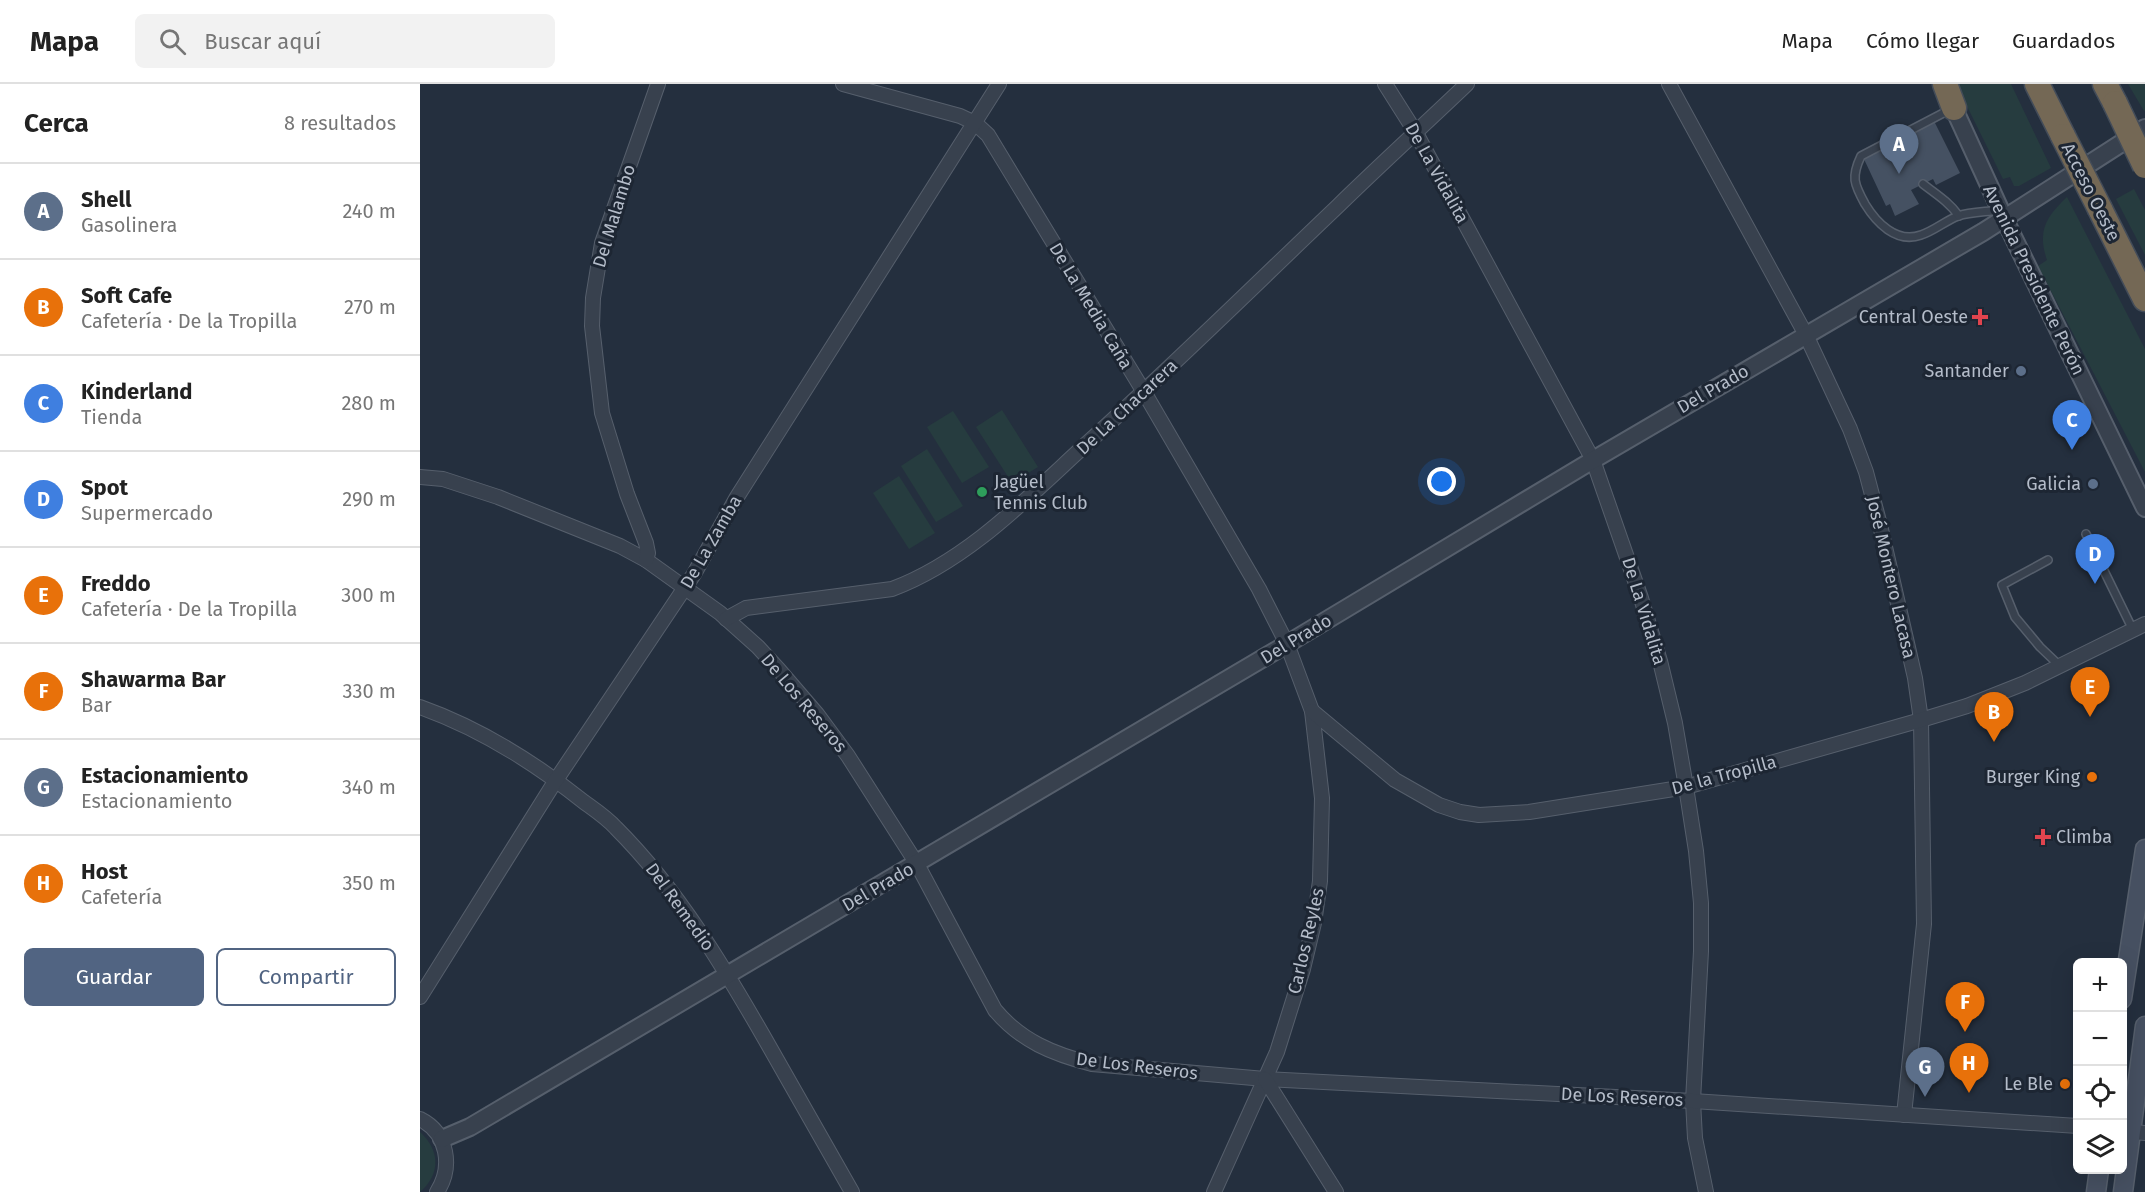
<!DOCTYPE html>
<html lang="es">
<meta charset="utf-8">
<style>
:root{--surface:#fff;--page:#f2f2f2;--text:#222;--muted:#767676;--line:#e0e0e0;--accent:#516482}
body{margin:0;font-family:"Fira Sans",sans-serif;background:var(--page);color:var(--text)}
.controls{position:absolute;right:18px;bottom:18px;display:grid;overflow:hidden;border-radius:9px;box-shadow:0 6px 24px #0002}
.controls button{width:54px;height:54px;display:grid;place-items:center;padding:0;border:0;border-bottom:2px solid var(--line);background:var(--surface);color:var(--text);font:30px sans-serif}
.you{position:absolute;left:1022px;top:398px;width:21px;height:21px;margin:-15px;border:4px solid #fff;border-radius:50%;background:#1a73e8;box-shadow:0 0 0 9px #1a73e833}
.badge{display:grid;place-items:center;width:39px;height:39px;border-radius:50%;background:var(--accent);color:#fff;font-size:20px;font-weight:700}
.pin{position:absolute;translate:-50% -50px;filter:drop-shadow(0 2px 3px #0008)}
.pin::after{content:'';position:absolute;top:32px;width:21px;height:18px;background:inherit;clip-path:polygon(0 0,100% 0,50% 100%)}
.list{margin:0;padding:0;list-style:none}
h2{display:flex;justify-content:space-between;align-items:center;height:78px;margin:0;padding:0 24px;font-size:26px}
h2 small{font-size:20px;font-weight:400;color:var(--muted)}
.list li{display:grid;grid-template-columns:39px 1fr auto;gap:18px;align-items:center;box-sizing:border-box;height:96px;padding:0 24px;border-top:2px solid var(--line)}
.list b{display:block;font-size:22px;white-space:nowrap}
.list p{margin:0;font-size:20px;white-space:nowrap;color:var(--muted)}
.list em{font-size:20px;font-style:normal;color:var(--muted)}
.actions{display:flex;gap:12px;padding:18px 24px}
.actions a{flex:1;padding:14px 0;border:2px solid var(--accent);border-radius:9px;text-align:center;font-size:21px;color:var(--accent)}
.actions .main{background:var(--accent);color:#fff}
.icon{flex:none;width:33px;height:33px;fill:none;stroke:currentColor;stroke-width:2;stroke-linecap:round;stroke-linejoin:round}
.map{position:relative;flex:none;width:1725px;height:1108px;overflow:hidden}
header{display:flex;align-items:center;gap:36px;box-sizing:border-box;height:84px;padding:0 30px;background:var(--surface);border-bottom:2px solid var(--line)}
header strong{font-size:28px}
nav{display:flex;gap:33px;margin-inline-start:auto;font-size:21px}
.search{width:420px;height:54px;background:var(--page);display:flex;align-items:center;gap:15px;box-sizing:border-box;padding:0 21px;border-radius:9px;color:var(--muted);font-size:22px}
main{display:flex}
aside{flex:1;background:var(--surface)}
.map>svg:first-child{display:block}
.green{fill:#263c3f}
.building{fill:#455162}
.lines{fill:none;stroke-linecap:round;stroke-linejoin:round}
.service-casing{stroke:#565f6c;stroke-width:10}
.minor-casing{stroke:#565f6c;stroke-width:16}
.tertiary-casing{stroke:#565f6c;stroke-width:20}
.secondary-casing{stroke:#565f6c;stroke-width:21}
.motorway-casing{stroke:#434c59;stroke-width:27}
.service{stroke:#38414e;stroke-width:7}
.minor{stroke:#38414e;stroke-width:14}
.tertiary{stroke:#38414e;stroke-width:16}
.secondary{stroke:#465061;stroke-width:18}
.motorway{stroke:#746855;stroke-width:24}
.motorway-bridge-casing{stroke:#434c59;stroke-width:27;stroke-linecap:butt}
.motorway-bridge{stroke:#746855;stroke-width:24}
.health-dot{fill:#e0444e;stroke:#1d2633;stroke-width:2}
.service-dot{fill:#5c6f8a;stroke:#1d2633;stroke-width:2}
.leisure-dot{fill:#2e9e5b;stroke:#1d2633;stroke-width:2}
.food-dot{fill:#e8710a;stroke:#1d2633;stroke-width:2}
.labels{text-anchor:middle;dominant-baseline:central;stroke-width:6;stroke-linejoin:round;paint-order:stroke}
.street-label{font-size:18px;fill:#b4bcc9;stroke:#1d2633}
.poi-label{font-size:18px;fill:#b4bcc9;stroke:#1d2633;text-anchor:end}
</style>
<header>
<strong>Mapa</strong>
<div class="search"><svg class="icon" aria-label="search" viewBox="0 0 24 24"><circle cx="10" cy="10" r="6"/><path d="M15 15l6 6"/></svg>Buscar aquí</div>
<nav><a>Mapa</a><a>Cómo llegar</a><a>Guardados</a></nav>
</header>
<main>
<aside>
<h2>Cerca<small>8 resultados</small></h2>
<ul class="list">
<li><span class="badge" style="background:#5c6f8a">A</span><div><b>Shell</b><p>Gasolinera</p></div><em>240 m</em></li>
<li><span class="badge" style="background:#e8710a">B</span><div><b>Soft Cafe</b><p>Cafetería · De la Tropilla</p></div><em>270 m</em></li>
<li><span class="badge" style="background:#3f7fe0">C</span><div><b>Kinderland</b><p>Tienda</p></div><em>280 m</em></li>
<li><span class="badge" style="background:#3f7fe0">D</span><div><b>Spot</b><p>Supermercado</p></div><em>290 m</em></li>
<li><span class="badge" style="background:#e8710a">E</span><div><b>Freddo</b><p>Cafetería · De la Tropilla</p></div><em>300 m</em></li>
<li><span class="badge" style="background:#e8710a">F</span><div><b>Shawarma Bar</b><p>Bar</p></div><em>330 m</em></li>
<li><span class="badge" style="background:#5c6f8a">G</span><div><b>Estacionamiento</b><p>Estacionamiento</p></div><em>340 m</em></li>
<li><span class="badge" style="background:#e8710a">H</span><div><b>Host</b><p>Cafetería</p></div><em>350 m</em></li>
</ul>
<div class="actions"><a class="main">Guardar</a><a>Compartir</a></div>
</aside>
<div class="map">
<svg width="1725" height="1108" viewBox="0 0 1725 1108">
<rect width="100%" height="100%" fill="#242f3e"/>
<g class="green">
<path d="M1536,0H1591L1631,84L1599,102H1594L1590,93L1583,95Z"/>
<path d="M1708,0H1725V26L1724,27Z"/>
<path d="M1714,105L1725,126V171L1696,115Z"/>
<path d="M1647,113L1725,265V388L1618,182L1627,176C1617,147 1626,133 1647,113Z"/>
<path d="M582,326L618,383L592,399L556,343Z"/>
<path d="M533,327L569,383L542,399L507,343Z"/>
<path d="M507,365L543,422L516,438L481,382Z"/>
<path d="M479,392L515,449L489,465L453,409Z"/>
<path d="M0,1048C20,1066 21,1090 0,1108Z"/>
</g>
<path class="building" d="M1514,37L1540,89L1516,101L1513,95L1491,106L1499,120L1475,132L1470,120L1466,122L1443,73L1470,60L1474,71L1495,60L1490,50Z"/>
<g class="lines">
<defs>
<g id="service">
<path d="M1531,25L1441,72C1431,93 1434,100 1445,120C1456,138 1476,160 1501,151C1514,147 1525,137 1538,132C1550,128 1566,128 1579,126"/>
<path d="M1478,52L1485,65"/>
<path d="M1503,100C1516,110 1529,118 1539,132"/>
<path d="M1666,450L1713,546"/>
<path d="M1628,476L1582,501L1595,533L1620,563L1641,583"/>
</g>
<g id="minor">
<path d="M423,0L540,32L555,39L568,51L724,308L839,505L867,560L892,627L902,714L900,797L894,839L883,885L857,968L794,1108"/>
<path d="M965,0L996,49L1173,376L1221,514L1240,577L1255,639L1266,703L1276,767L1281,819V867L1273,1017L1275,1054L1286,1108"/>
<path d="M1249,0L1386,251L1430,345L1446,388L1460,441L1495,594L1501,636L1504,840L1484,1031"/>
<path d="M0,393L23,395L78,413L200,462L226,476L300,529L338,563L360,587L397,630L428,672L497,780L575,926C601,957 633,970 672,980L845,995L1273,1017L1658,1042"/>
<path d="M226,476L228,469L226,459L207,410L182,329L172,242L173,214L182,159L238,0"/>
<path d="M306,535L326,524L472,505C550,476 613,408 674,353C757,278 837,199 918,122C960,81 1004,41 1047,0"/>
<path d="M0,623C59,644 115,679 164,718C175,726 187,734 196,744C259,807 305,885 349,962C377,1011 404,1059 432,1108"/>
<path d="M892,627L975,696L1019,721L1040,728L1059,731L1109,728L1266,703L1501,636L1547,622L1605,599L1725,540"/>
<path d="M0,913L136,696L274,490L317,413L579,0"/>
<path d="M845,995L916,1108"/>
<path d="M0,1035C28,1049 33,1083 17,1108"/>
<path d="M1702,1047L1725,1049"/>
</g>
<g id="tertiary">
<path d="M1530,16L1584,134L1725,424"/>
<path d="M22,1055L50,1043L867,560L1173,376L1563,148L1725,44"/>
</g>
<g id="secondary">
<path d="M1702,915L1725,765"/>
<path d="M1676,1108L1679,1086"/>
<path d="M1703,1108L1725,942"/>
</g>
<g id="motorway">
<path d="M1525,0L1534,24"/>
<path d="M1617,0L1643,52"/>
<path d="M1685,0L1695,19"/>
<path d="M1680,125L1725,215"/>
</g>
</defs>
<use href="#service" class="service-casing"/>
<use href="#minor" class="minor-casing"/>
<use href="#tertiary" class="tertiary-casing"/>
<use href="#secondary" class="secondary-casing"/>
<use href="#motorway" class="motorway-casing"/>
<use href="#service" class="service"/>
<use href="#minor" class="minor"/>
<use href="#tertiary" class="tertiary"/>
<use href="#secondary" class="secondary"/>
<use href="#motorway" class="motorway"/>
<defs>
<g id="motorway-bridge">
<path d="M1695,19L1725,82"/>
<path d="M1643,52L1680,125"/>
</g>
</defs>
<use href="#motorway-bridge" class="motorway-bridge-casing"/>
<use href="#motorway-bridge" class="motorway-bridge"/>
</g>
<g class="health-dot">
<path d="M1557 224h6v6h6v6h-6v6h-6v-6h-6v-6h6z"/>
<path d="M1620 744h6v6h6v6h-6v6h-6v-6h-6v-6h6z"/>
</g>
<g class="service-dot">
<circle cx="1601" cy="287" r="6"/>
<circle cx="1673" cy="400" r="6"/>
</g>
<circle class="leisure-dot" cx="562" cy="408" r="6"/>
<g class="food-dot">
<circle cx="1672" cy="693" r="6"/>
<circle cx="1645" cy="1000" r="6"/>
</g>
<g class="labels">
<g class="street-label">
<text transform="translate(1017 89) rotate(61)">De La Vidalita</text>
<text transform="translate(1671 108) rotate(63)">Acceso Oeste</text>
<text transform="translate(194 132) rotate(-73)">Del Malambo</text>
<text transform="translate(1614 196) rotate(64)">Avenida Presidente Perón</text>
<text transform="translate(671 222) rotate(59)">De La Media Caña</text>
<text transform="translate(1293 305) rotate(-30)">Del Prado</text>
<text transform="translate(707 323) rotate(-43)">De La Chacarera</text>
<text transform="translate(291 458) rotate(-60)">De La Zamba</text>
<text transform="translate(1471 493) rotate(77)">José Montero Lacasa</text>
<text transform="translate(1224 527) rotate(73)">De La Vidalita</text>
<text transform="translate(876 555) rotate(-31)">Del Prado</text>
<text transform="translate(384 619) rotate(50)">De Los Reseros</text>
<text transform="translate(1304 691) rotate(-15)">De la Tropilla</text>
<text transform="translate(458 803) rotate(-30)">Del Prado</text>
<text transform="translate(260 823) rotate(54)">Del Remedio</text>
<text transform="translate(886 857) rotate(-77)">Carlos Reyles</text>
<text transform="translate(717 982) rotate(7)">De Los Reseros</text>
<text transform="translate(1202 1013) rotate(3)">De Los Reseros</text>
</g>
<g class="poi-label">
<text x="1548" y="233">Central Oeste</text>
<text x="1589" y="287">Santander</text>
<text x="574" y="398" text-anchor="start">Jagüel<tspan x="574" dy="21">Tennis Club</tspan></text>
<text x="1661" y="400">Galicia</text>
<text x="1660" y="693">Burger King</text>
<text x="1636" y="753" text-anchor="start">Climba</text>
<text x="1633" y="1000">Le Ble</text>
</g>
</g>
</svg>
<div class="controls">
<button>+</button>
<button>−</button>
<button><svg class="icon" aria-label="locate" viewBox="0 0 24 24"><circle cx="12" cy="12" r="6"/><path d="M12 2v4M12 18v4M2 12h4M18 12h4"/></svg></button>
<button><svg class="icon" aria-label="layers" viewBox="0 0 24 24"><path d="M12 4l9 5-9 5-9-5zM3 14l9 5 9-5"/></svg></button>
</div>
<div class="you"></div>
<div class="pin badge" style="left:1479px;top:90px;background:#5c6f8a">A</div>
<div class="pin badge" style="left:1574px;top:658px;background:#e8710a">B</div>
<div class="pin badge" style="left:1652px;top:366px;background:#3f7fe0">C</div>
<div class="pin badge" style="left:1675px;top:500px;background:#3f7fe0">D</div>
<div class="pin badge" style="left:1670px;top:633px;background:#e8710a">E</div>
<div class="pin badge" style="left:1545px;top:948px;background:#e8710a">F</div>
<div class="pin badge" style="left:1505px;top:1013px;background:#5c6f8a">G</div>
<div class="pin badge" style="left:1549px;top:1009px;background:#e8710a">H</div>
</div>
</main>
